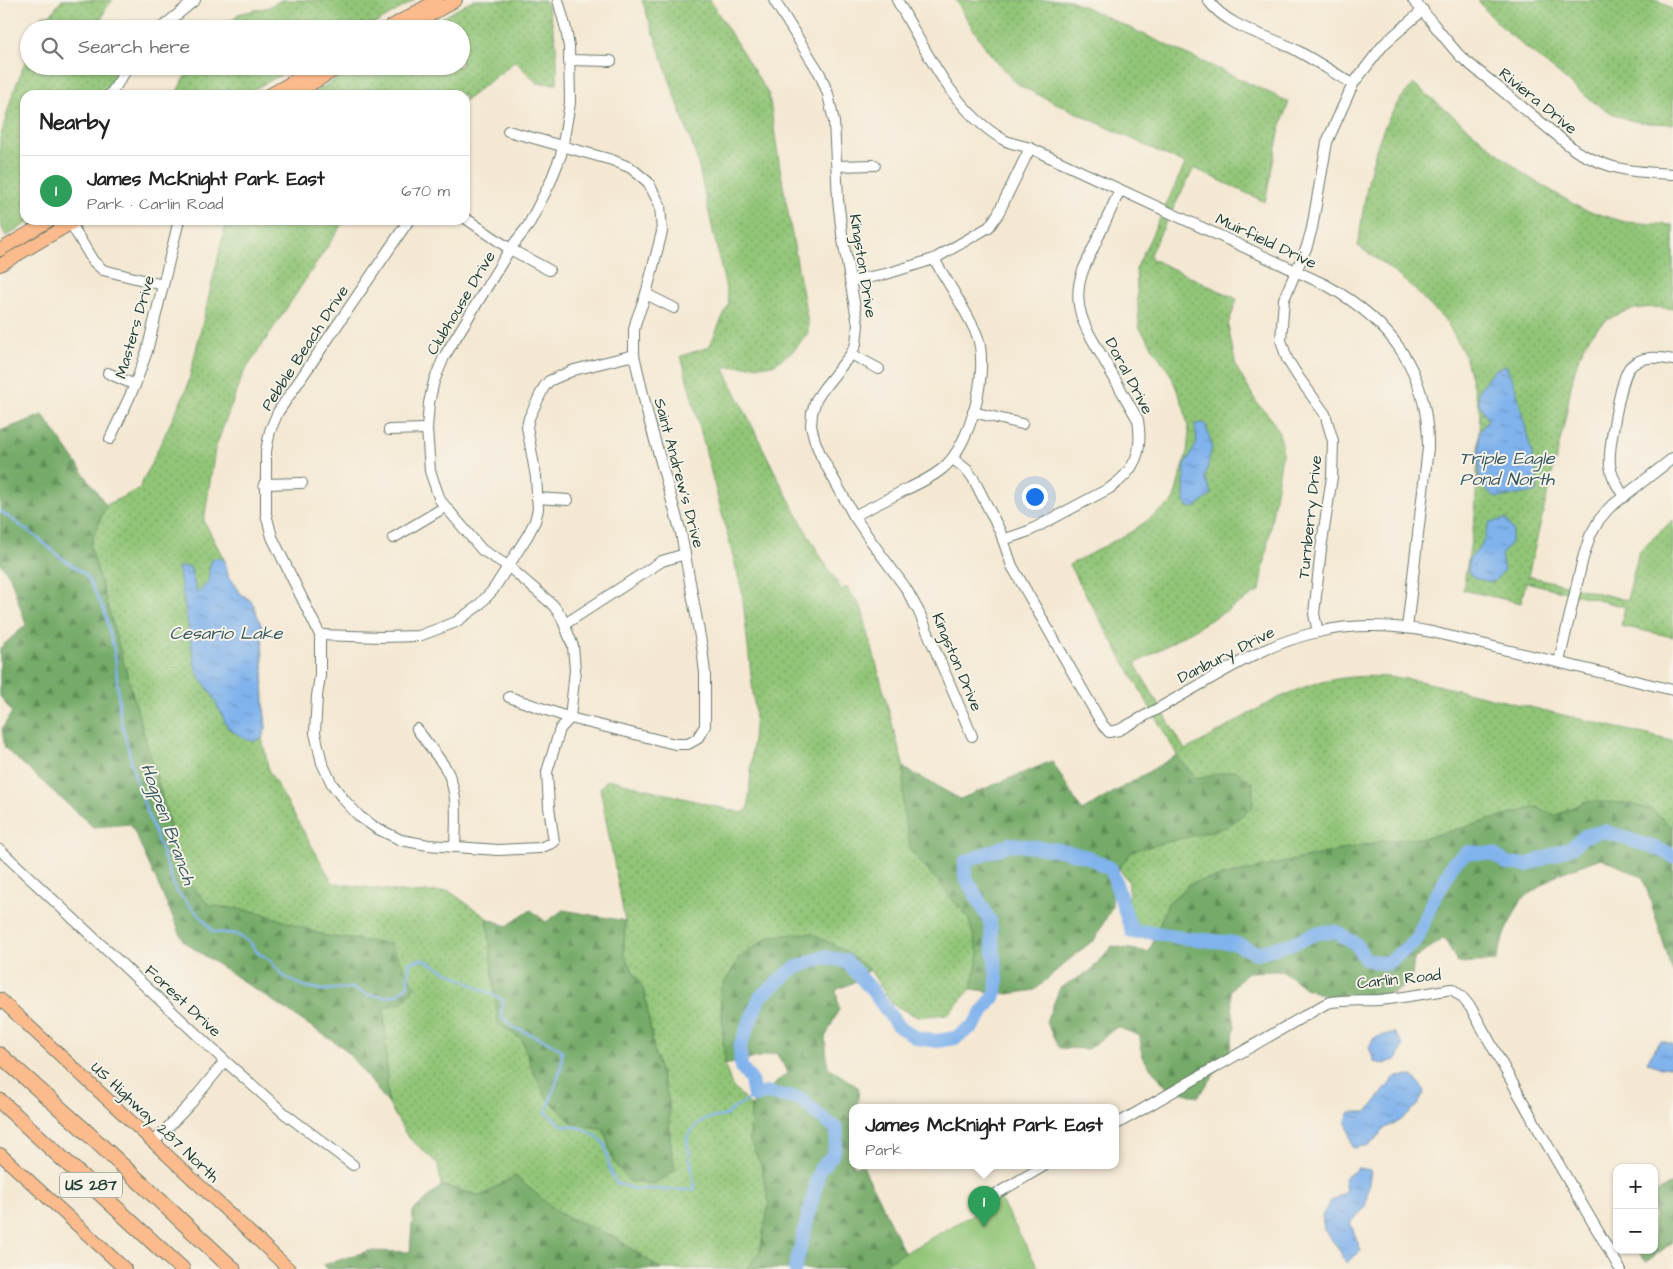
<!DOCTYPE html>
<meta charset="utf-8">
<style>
:root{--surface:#fff;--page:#f6f6f6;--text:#222;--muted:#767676;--line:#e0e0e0;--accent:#0f766e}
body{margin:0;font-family:"Architects Daughter",sans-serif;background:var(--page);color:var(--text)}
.controls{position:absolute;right:15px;bottom:15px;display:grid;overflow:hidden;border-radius:10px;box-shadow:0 1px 4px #0004}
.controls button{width:45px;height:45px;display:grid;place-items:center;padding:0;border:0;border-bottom:1px solid var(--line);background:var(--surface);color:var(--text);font:25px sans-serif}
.you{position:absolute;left:1034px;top:496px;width:18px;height:18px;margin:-12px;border:4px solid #fff;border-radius:50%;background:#1a73e8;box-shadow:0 0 0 8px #1a73e833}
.badge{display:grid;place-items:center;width:32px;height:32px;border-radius:50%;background:var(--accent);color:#fff;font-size:16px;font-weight:700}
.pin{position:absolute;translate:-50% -41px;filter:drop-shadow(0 1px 2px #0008)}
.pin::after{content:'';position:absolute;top:26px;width:18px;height:15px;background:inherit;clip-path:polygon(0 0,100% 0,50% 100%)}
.popup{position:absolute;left:849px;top:1104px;width:270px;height:65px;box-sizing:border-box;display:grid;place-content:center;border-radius:10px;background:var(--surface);filter:drop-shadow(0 1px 4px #0005);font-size:16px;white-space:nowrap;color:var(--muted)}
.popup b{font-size:19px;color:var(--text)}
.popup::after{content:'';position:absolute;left:50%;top:100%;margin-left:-10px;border:10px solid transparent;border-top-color:var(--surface)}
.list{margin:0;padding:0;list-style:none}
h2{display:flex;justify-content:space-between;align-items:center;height:65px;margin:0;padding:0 20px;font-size:21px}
h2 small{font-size:16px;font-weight:400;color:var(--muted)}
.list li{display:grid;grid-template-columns:32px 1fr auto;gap:15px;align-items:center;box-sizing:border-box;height:70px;padding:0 20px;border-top:1px solid var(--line)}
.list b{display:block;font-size:19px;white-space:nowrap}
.list p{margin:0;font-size:16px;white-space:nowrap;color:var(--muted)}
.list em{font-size:16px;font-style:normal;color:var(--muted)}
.icon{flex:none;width:28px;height:28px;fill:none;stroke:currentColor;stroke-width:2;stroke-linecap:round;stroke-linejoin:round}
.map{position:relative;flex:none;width:1673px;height:1269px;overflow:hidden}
.search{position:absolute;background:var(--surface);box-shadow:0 1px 4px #0004;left:20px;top:20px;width:450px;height:55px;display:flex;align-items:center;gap:12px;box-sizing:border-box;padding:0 18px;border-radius:28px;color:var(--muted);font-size:19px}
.panel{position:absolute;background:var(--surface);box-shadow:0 1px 4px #0004;left:20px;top:90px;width:450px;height:135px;border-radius:15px}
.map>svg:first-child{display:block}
.grass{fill:url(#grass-dots);stroke:#588156}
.forest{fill:url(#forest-firs);stroke:#4a744e}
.green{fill:#91c577;stroke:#588156}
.water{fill:url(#water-ripples);stroke:#507890}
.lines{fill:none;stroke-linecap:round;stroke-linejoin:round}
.stream{stroke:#80b2ec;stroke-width:2.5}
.river{stroke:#80b2ec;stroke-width:14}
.minor-casing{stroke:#6a796c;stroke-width:12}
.major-casing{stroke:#6a796c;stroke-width:14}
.highway-casing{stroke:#6a796c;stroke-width:17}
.minor{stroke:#fff;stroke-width:10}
.major{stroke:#fbbb8c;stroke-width:12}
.highway{stroke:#fbbb8c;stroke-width:15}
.labels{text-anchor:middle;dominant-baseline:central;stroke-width:4;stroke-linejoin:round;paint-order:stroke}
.shield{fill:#f7f3e8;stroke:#60746a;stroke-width:1}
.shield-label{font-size:15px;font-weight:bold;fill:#1f3d34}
.street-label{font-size:16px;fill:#1f3d34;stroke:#f7f3e8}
.water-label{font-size:18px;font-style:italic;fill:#375a62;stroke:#f7f3e8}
</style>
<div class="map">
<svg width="1673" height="1269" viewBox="0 0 1673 1269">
<defs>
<pattern id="grass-dots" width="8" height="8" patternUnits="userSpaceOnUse" patternTransform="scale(1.25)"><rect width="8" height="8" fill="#91c577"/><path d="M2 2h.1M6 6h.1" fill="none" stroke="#76a162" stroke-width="1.8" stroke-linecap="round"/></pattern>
<pattern id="forest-firs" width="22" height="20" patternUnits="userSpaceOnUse" patternTransform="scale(1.25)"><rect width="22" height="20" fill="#74aa68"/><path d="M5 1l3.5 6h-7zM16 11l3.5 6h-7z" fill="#5f8c56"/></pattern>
<pattern id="water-ripples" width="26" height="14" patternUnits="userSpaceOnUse" patternTransform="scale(1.25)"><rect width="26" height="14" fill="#80b2ec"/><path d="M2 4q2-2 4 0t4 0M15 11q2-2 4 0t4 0" fill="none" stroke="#6892c0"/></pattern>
</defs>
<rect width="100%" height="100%" fill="#f7f3e8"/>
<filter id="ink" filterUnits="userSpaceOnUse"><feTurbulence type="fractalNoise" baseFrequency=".02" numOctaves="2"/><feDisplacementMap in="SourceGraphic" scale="10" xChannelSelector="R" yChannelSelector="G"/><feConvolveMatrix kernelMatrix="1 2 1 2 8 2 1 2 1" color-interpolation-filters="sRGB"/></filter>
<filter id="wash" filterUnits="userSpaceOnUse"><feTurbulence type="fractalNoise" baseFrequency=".0096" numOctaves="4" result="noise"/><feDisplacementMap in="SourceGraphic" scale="20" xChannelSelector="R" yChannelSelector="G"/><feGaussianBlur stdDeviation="1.12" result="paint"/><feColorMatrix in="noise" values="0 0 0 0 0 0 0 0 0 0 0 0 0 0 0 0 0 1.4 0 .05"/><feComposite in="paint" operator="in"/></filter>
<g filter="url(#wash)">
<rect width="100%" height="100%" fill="#f4e8d3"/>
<g class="grass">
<path d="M62,0H113C104,8 102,17 100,29H38L42,16L51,14Z"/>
<path d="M281,0H415L366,29H224L238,14L269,7Z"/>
<path d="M473,0H545C556,30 558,52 557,84L537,83L515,61L465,101V95H309L359,66H461V29H423Z"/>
<path d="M642,0H710L769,95L780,168L808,323V333L794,350L773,365L723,367C761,442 795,520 842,590L846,587L861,606L904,768L903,810L942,887L968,917L979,955L971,989L948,1014L918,1017L892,1004L870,970L842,949L725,1065L732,1086L751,1106L750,1141L761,1164L769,1203L760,1251L746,1269H661L614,1237L560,1214L515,1176L481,1196L441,1185L438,1164L407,1136L388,1103L384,1008L403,1002L390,944L326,936L258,912L209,905L176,867L169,821L90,545L106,505L139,489L187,388L227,220H345L243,374L215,449L204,521L225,561L228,576L240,593L251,601L254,606L262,628L264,709L266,728L262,738L269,771L333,883L410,893L449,891L487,918L498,1024L522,1039L532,1069L572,1123L604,1129L613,1161L675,1170L670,1140L669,1101L655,1055L644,991L624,955L625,921L600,788L608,779L742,813L748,810L755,712L742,591L681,356L709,347L729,303L697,159Z"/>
<path d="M956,0H1070L1289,102L1280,128L1265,202L1194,168L1150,254L1152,259L1237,299L1228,325L1236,367L1257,403L1267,413L1278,430L1282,444V455L1260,591L1135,664L1185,750C1217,735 1247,713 1279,698C1327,674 1372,672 1424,682L1673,741V845L1586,801L1555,816L1537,807L1426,838L1382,841L1191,883L1168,903L1157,931L1139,926L1128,912L1129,883L1106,849L1177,755L1069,565L1131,532L1173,502L1187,452L1189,432L1184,408L1171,375L1139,327L1136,269L1185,164L1020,86C991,60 975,33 956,0Z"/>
<path d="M1478,0H1659L1673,10V124C1657,123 1639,124 1623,118C1594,107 1570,82 1545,63C1522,44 1495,25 1478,0Z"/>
<path d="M29,52V66H104L115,74L103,95H25V220H33L6,236L0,224V139L12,96Z"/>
<path d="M191,66H298L243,95H175Z"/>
<path d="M1414,84L1525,175L1582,209L1625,222L1673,225V309C1644,304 1612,310 1593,333C1572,359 1571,393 1564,424C1552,475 1540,525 1528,576L1627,600L1639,551L1673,520V637L1621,626L1625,607L1526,582L1521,603L1463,590L1475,516L1480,412L1465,356L1448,324L1411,286L1384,264L1358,246C1366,192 1372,123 1414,84Z"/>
</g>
<g class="forest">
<path d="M43,415L106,505L90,545L169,821L176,867L209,905L258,912L326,936L390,944L415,986L403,1002L384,1008L388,1103L345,1049L184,942L131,824L93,827L5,748L2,729L12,712L0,696V648L26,625L10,576L0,563V431Z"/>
<path d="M1177,755L1196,779L1235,770L1253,784V807L1227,827L1132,851L1112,878V907L1095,939L1066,962L1035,990L1008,994L971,989L979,955L968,917L911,851L903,810L904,768L960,799L1052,761L1082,811Z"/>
<path d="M1586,801L1625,803L1653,810L1673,828V973L1643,877L1601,858L1558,874L1521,900L1505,932L1496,961L1458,963L1444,938L1414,959L1411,983L1389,995L1328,997L1305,988L1283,971L1247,972L1230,991L1235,1027L1229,1054L1198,1097L1167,1088L1142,1057L1140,1036L1117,1027L1088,1049L1059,1048L1046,1022L1060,988L1090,971L1112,946L1149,952L1168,903L1191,883L1382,841L1426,838L1537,807L1555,816Z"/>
<path d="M531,910L546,922L563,910L625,921L624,955L644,991L655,1055L669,1101L670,1140L675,1170L654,1184L629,1181L613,1161L604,1129L572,1123L546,1097L532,1069L522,1039L498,1024L487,918L507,926Z"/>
<path d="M810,933L842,949L870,970L852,983L836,990L839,1009L825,1038L828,1067L859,1088L857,1108H853V1166H863L905,1254L876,1269H746L760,1251L769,1203L761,1165L750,1141L751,1106L788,1072L776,1053L725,1065L720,991L739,958L770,936Z"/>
<path d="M515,1176L560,1214L614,1237L661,1269H328L323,1265L368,1251L410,1252L413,1211L441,1186L481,1196Z"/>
<path d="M1673,1183V1242L1646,1262L1637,1250H1654V1194Z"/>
</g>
<path class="green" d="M1000,1199L1039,1269H876Z"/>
<g class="water">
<path d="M1506,365L1516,389L1537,475V492L1497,498L1484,488L1479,476V432L1488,420L1479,403L1478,391L1494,370Z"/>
<path d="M1205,423L1212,446L1205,478L1212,494L1195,508L1187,507L1184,497L1185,465L1197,443L1195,424Z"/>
<path d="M1506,519L1513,531L1510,544L1501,555L1504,571L1493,582L1476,579L1468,572L1469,559L1481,547L1490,522Z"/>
<path d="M219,558L225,561L228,576L240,593L251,601L254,606L262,628L264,709L266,728L262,738L254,741L247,740L228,728L213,696L196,671L178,567H190L197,594L209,581V569L212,559Z"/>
<path d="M1394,1032L1403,1045L1397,1059L1384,1064L1374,1062L1369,1047L1374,1038Z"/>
<path d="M1661,1041L1673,1044V1066L1661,1068L1647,1062L1652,1053Z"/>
<path d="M1413,1076L1425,1091L1418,1105L1400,1121L1385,1128L1370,1145L1353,1148L1346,1120L1350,1112H1367L1395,1077Z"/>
<path d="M1358,1168L1371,1170L1365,1208L1350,1222L1361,1251L1346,1263L1339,1249L1324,1230L1322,1216L1330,1202L1346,1191L1344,1179Z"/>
</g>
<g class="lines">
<path class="stream" d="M0,511L38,538L59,556L86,575L104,610L115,654L120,716L136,781L176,891L205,921L213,932L236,934L250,942L257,952L270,960L282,975L303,986L323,990L352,988L368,995L386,997L398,994L408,985L409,963L422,959L503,1000L501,1016L513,1027L549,1042L562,1050L561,1068L546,1113L562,1125L581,1128L595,1135L605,1144L610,1170L616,1183L634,1189L695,1190L687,1138C699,1119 703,1118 725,1116L734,1108L754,1096"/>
<path class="river" d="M795,1269L820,1169C835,1156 837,1148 837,1129L817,1114L801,1099L767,1093L754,1096L751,1080L741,1067L740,1046L760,997L793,969L824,957L846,961L872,990L897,1025L917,1038L937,1041L955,1038L973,1026L996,993L997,979L990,921L965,876V862L1010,844L1060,850L1088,857L1111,869L1132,932H1153L1174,937L1234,943L1257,953L1293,943L1317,933L1336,932L1356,944L1365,959L1386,964L1417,940L1432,902L1444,882L1453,863L1468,852L1493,854L1506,863L1527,865L1572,847L1585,836L1604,831L1666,852L1673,856"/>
</g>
</g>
<g filter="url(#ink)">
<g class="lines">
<defs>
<g id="minor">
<path d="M774,0L820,74L828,94L834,122L838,199L842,234L858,325L856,344L851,354L824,388L816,400L812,413L811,426L815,441L821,456L854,516L871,541L905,587L919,612L972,736"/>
<path d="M897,0C926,50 952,110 1004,140C1011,144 1022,145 1030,148L1326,285C1391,321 1429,372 1428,448L1407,628"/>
<path d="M1208,0C1226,26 1263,34 1290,47C1312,58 1332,72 1353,84"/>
<path d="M1413,0C1430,18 1444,39 1461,57L1576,151C1612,171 1633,172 1673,174"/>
<path d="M160,29L195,0"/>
<path d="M569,60L611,61"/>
<path d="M110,95L129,66"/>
<path d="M508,131L612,160L631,168L648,182L660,205L662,232L646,294L636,321L634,330V355L648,416L681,533L702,648L705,673V726L697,739L688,744H675L570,718L509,697"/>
<path d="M837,166L875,165"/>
<path d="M465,218L510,249L549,270"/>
<path d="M409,220L278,412L270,431L266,451V514L272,537L320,635V676L317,696L315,733L322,763L332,784L345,801L360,817L376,828L401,840L428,845L498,850L540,848L554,842L549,807L547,772L560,729L570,718L575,670L573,646L561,616L553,605L508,566L482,550L440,500L430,471L427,429L429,403L434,381L444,357L510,249L528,226L550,183L561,155L570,103L569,47L566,29L558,0"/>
<path d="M71,224L93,261L103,270L163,285"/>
<path d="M850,281L886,274L934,259L989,227L998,214L1030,148"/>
<path d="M646,294L674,308"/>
<path d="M851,354L879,369"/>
<path d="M108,373L135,385"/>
<path d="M973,412L1022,424"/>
<path d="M389,430L427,429"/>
<path d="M110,439L135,385L147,351L179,220"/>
<path d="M953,459L967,470L973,478L1000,531L1012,566L1102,724L1109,732L1119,730C1147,715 1175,699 1203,683C1239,662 1276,641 1318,632C1356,623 1394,625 1432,632L1673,690"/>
<path d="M264,484L302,483"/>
<path d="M1624,497C1618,486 1611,477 1610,465C1608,451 1621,376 1630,367C1642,355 1658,357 1673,360"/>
<path d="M537,498L568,500"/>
<path d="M854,516C871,507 888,499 905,490C918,484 931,478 942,469C971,446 990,370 977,335C966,310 948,283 934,259"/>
<path d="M393,538L445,507"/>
<path d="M1003,540L1029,531L1110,488C1136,470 1143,451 1138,420L1087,330C1077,309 1075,290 1084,268L1120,190"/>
<path d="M565,624L662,561L685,554"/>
<path d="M1318,632L1314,614L1321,549L1332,477L1333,441L1325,414L1299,378L1287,359L1281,340L1284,299L1307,246L1312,228L1327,142L1353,84L1384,44L1423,10"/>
<path d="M320,635L381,637L419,636L456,622L478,606L493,590L528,535L535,521L538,509L536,477L527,427L529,418L544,387L549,381L574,370L634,355"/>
<path d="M1559,662L1583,558L1590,536L1599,520L1609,508L1673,458"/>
<path d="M417,729C426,742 436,754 445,767C459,791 456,820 455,846"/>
<path d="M0,850L225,1061L284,1113L353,1165"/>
<path d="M1115,1125L1327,1003C1344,999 1360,1001 1378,1000C1403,998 1427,993 1452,989L1462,997L1471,1008L1537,1127L1620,1269"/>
<path d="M153,1143L191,1103L225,1061"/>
<path d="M996,1194L1044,1166"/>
</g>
<g id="major">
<path d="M386,29L437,0"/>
<path d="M407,29L456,0"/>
<path d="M269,95L320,66"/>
<path d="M293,95L342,66"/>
<path d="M0,250L50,220"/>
<path d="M0,265L77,220"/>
<path d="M0,999L289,1269"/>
<path d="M0,1154L125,1269"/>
</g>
<g id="highway">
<path d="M0,1055L81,1127L233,1269"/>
<path d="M0,1101L182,1269"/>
</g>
</defs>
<use href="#minor" class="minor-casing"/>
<use href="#major" class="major-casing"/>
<use href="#highway" class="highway-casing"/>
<use href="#minor" class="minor"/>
<use href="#major" class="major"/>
<use href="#highway" class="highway"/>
</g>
</g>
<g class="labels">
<rect class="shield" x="60" y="1172.5" width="62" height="25" rx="4"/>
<g class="shield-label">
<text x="91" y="1185">US 287</text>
</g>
<g class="street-label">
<text transform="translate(1538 101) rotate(39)">Riviera Drive</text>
<text transform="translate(1266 241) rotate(25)">Muirfield Drive</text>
<text transform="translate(863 266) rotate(81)">Kingston Drive</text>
<text transform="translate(461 303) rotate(-59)">Clubhouse Drive</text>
<text transform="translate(135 327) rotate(-74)">Masters Drive</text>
<text transform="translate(305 348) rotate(-57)">Pebble Beach Drive</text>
<text transform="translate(1129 376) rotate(62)">Doral Drive</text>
<text transform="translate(679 473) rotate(75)">Saint Andrew's Drive</text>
<text transform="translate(1310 517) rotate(-84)">Turnberry Drive</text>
<text transform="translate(1226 655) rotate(-27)">Danbury Drive</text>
<text transform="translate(957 662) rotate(67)">Kingston Drive</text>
<text transform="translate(1399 979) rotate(-6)">Carlin Road</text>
<text transform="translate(183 1001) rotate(43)">Forest Drive</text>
<text transform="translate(155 1122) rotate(43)">US Highway 287 North</text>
</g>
<g class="water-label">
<text x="1507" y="458">Triple Eagle<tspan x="1507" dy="21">Pond North</tspan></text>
<text x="226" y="633">Cesario Lake</text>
<text transform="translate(168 824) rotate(70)">Hogpen Branch</text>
</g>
</g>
</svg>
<div class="controls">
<button>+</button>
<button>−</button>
</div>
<div class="you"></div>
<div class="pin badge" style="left:984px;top:1227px;background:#2e9e5b">1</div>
<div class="popup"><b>James McKnight Park East</b>Park</div>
<div class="search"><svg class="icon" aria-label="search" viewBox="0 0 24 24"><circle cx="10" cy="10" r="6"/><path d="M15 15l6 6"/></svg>Search here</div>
<section class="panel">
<h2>Nearby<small></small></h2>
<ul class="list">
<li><span class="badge" style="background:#2e9e5b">1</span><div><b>James McKnight Park East</b><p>Park · Carlin Road</p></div><em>670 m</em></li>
</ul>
</section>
</div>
